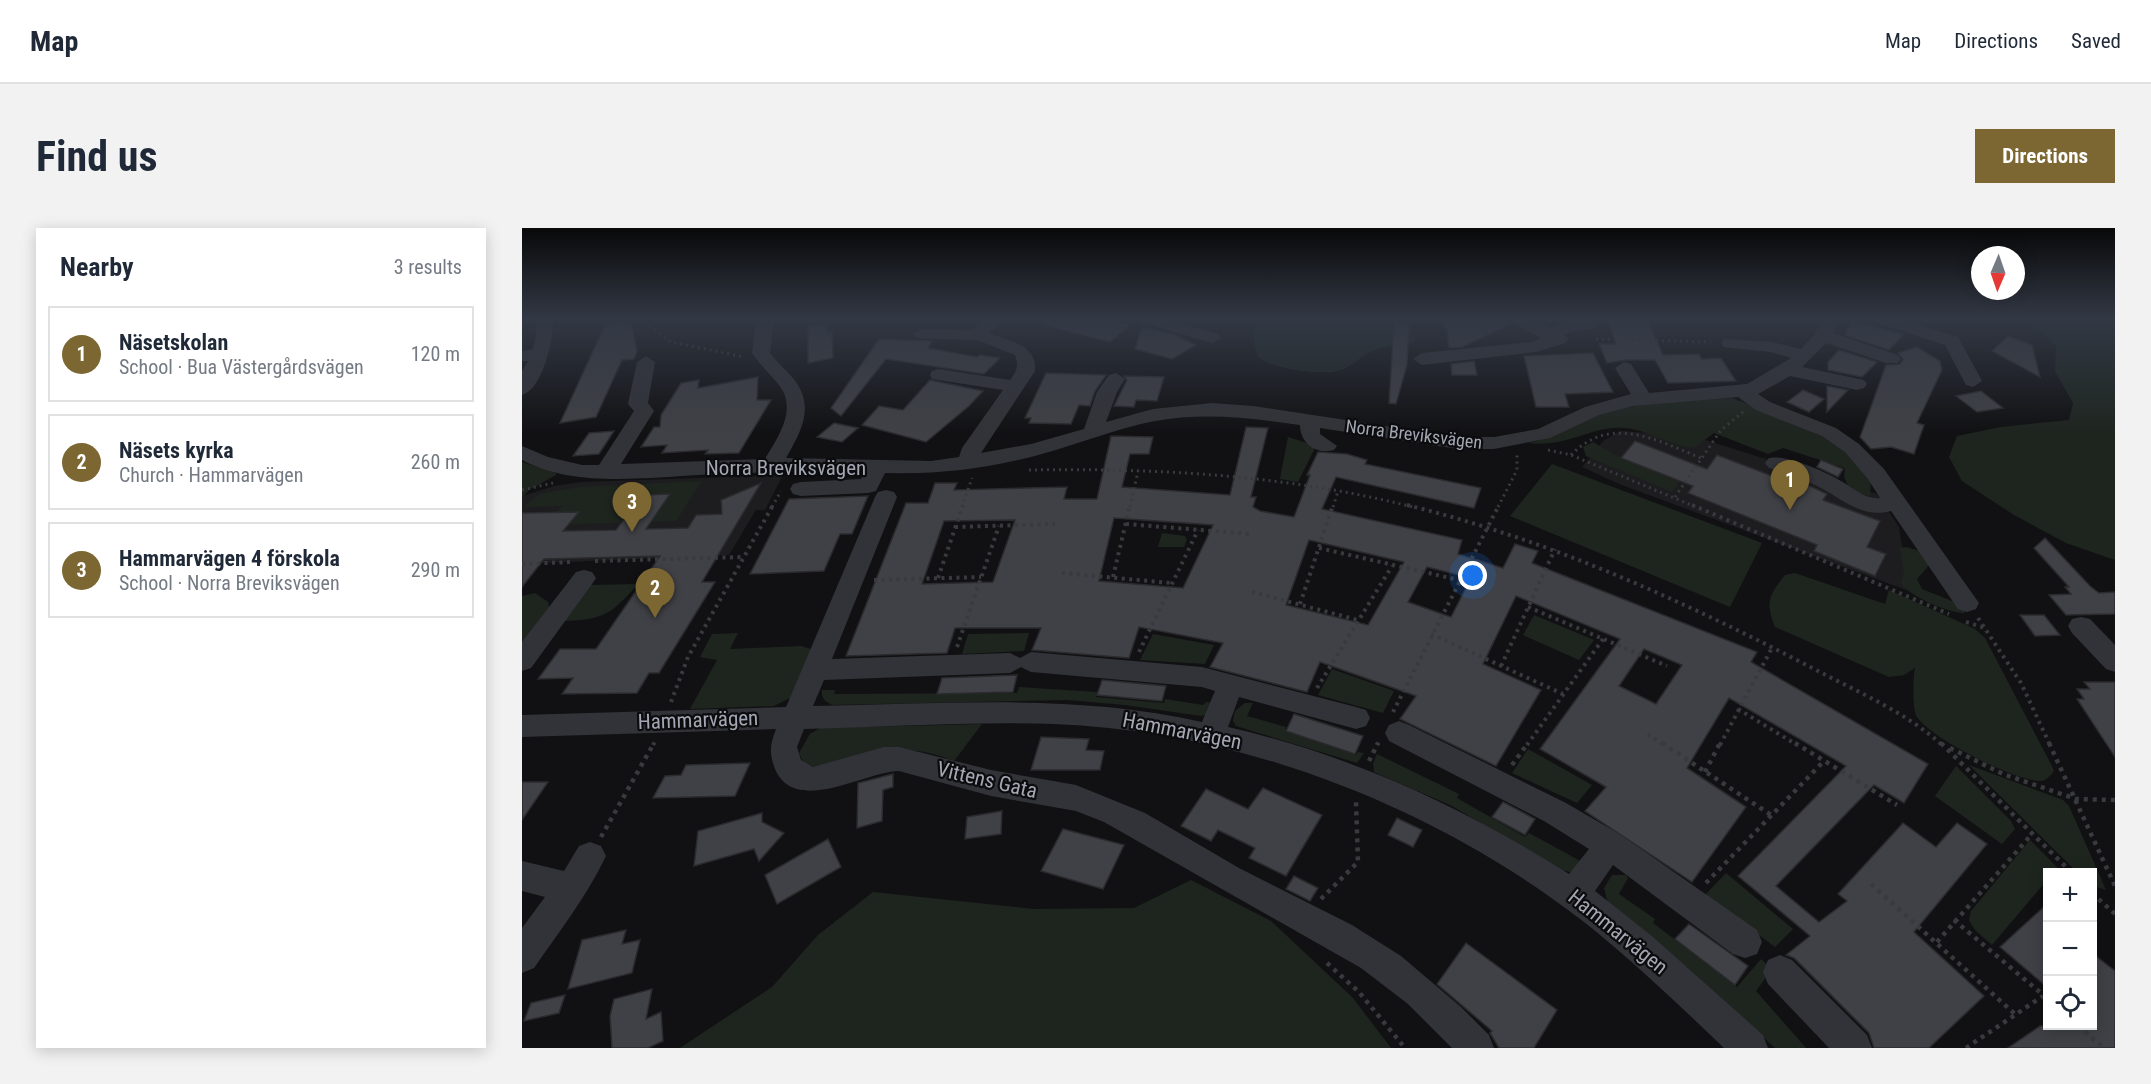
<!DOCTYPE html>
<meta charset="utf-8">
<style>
:root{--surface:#fff;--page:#f2f2f3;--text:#1f2937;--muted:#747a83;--line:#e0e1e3;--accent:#7c6733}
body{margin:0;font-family:"Roboto Condensed",sans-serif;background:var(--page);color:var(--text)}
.controls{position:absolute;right:18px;bottom:18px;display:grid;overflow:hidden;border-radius:0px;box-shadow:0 3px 15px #0003}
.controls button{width:54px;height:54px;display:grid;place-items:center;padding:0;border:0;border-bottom:2px solid var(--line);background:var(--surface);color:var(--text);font:30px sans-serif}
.compass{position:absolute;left:1449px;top:18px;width:54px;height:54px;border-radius:50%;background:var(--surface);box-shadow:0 3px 15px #0003;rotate:182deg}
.you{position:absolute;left:951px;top:348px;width:21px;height:21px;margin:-15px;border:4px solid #fff;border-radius:50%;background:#1a73e8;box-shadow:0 0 0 9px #1a73e833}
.badge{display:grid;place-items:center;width:39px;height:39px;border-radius:50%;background:var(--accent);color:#fff;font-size:20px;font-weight:700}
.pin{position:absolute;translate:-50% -50px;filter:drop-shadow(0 2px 3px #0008)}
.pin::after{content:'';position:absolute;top:32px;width:21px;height:18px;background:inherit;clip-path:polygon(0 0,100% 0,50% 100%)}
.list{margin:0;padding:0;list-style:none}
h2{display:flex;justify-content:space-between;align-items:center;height:78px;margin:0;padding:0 24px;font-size:26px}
h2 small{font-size:20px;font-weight:400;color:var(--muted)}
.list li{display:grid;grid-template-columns:39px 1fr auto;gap:18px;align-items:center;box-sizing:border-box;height:96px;margin:0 12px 12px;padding:0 12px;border:2px solid var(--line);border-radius:0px}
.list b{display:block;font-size:22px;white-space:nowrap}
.list p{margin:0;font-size:20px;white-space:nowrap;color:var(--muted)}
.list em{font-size:20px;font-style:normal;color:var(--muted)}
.icon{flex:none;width:33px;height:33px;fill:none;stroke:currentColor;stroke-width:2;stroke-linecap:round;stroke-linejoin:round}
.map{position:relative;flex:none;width:1593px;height:820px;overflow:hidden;border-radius:0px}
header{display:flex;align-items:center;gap:36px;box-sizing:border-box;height:84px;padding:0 30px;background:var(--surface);border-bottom:2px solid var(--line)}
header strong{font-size:28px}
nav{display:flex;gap:33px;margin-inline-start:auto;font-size:21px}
.intro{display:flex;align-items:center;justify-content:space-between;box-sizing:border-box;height:144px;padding:0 36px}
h1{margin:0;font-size:42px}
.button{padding:15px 27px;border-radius:0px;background:var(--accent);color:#fff;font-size:21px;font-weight:700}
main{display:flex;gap:36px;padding:0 36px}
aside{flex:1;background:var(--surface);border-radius:0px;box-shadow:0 3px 15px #0003}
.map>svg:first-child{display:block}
.built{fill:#1d1d20}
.green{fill:#1e251f}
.building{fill:#404146;stroke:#2b2b2f;stroke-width:1.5;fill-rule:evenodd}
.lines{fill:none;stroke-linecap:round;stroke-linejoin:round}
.path-far2{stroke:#383a3e;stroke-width:3;stroke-dasharray:2 4;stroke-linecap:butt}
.path-far1{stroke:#383a3e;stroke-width:4;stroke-dasharray:3 4.5;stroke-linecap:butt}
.path{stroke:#383a3e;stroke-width:4.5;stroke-dasharray:4 5;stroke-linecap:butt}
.minor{fill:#323338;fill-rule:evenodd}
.labels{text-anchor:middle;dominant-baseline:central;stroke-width:4.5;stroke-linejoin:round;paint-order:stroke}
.far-street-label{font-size:18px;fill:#a3a7b3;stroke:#0c0c0e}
.street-label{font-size:21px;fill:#a3a7b3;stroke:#0c0c0e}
</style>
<header>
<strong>Map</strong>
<nav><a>Map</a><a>Directions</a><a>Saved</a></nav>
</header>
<div class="intro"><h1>Find us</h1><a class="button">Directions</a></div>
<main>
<aside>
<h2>Nearby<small>3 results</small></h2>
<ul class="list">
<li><span class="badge">1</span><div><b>Näsetskolan</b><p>School · Bua Västergårdsvägen</p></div><em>120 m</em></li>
<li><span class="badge">2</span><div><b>Näsets kyrka</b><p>Church · Hammarvägen</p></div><em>260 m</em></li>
<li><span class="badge">3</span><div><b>Hammarvägen 4 förskola</b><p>School · Norra Breviksvägen</p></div><em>290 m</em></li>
</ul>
</aside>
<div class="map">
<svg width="1593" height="820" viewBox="0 0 1593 820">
<rect width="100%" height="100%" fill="#111113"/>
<g class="built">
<path d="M1098,203L1171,208L1355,266L1377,299L1387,363L1097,256L1060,239L1081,213Z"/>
<path d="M261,247L243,282H234L207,327L0,336V268L32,258L59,254Z"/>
</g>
<g class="green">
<path d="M734,91H881L895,112C882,119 869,116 855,121C839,126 832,139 816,143C800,147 751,141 739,131C730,124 732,101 734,91Z"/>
<path d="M1498,91H1593V332L1544,315L1492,287L1440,253L1427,229L1435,208L1479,199L1547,192L1551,175L1533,143L1534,118L1523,107Z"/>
<path d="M1210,170L1286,199L1325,222L1349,254L1348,268L1328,262L1322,249L1323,240L1261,220L1246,226L1192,205L1172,220C1147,218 1126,201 1101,200C1068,198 1046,220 1006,215C1031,210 1050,197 1074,188C1118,173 1164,171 1210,170Z"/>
<path d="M766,209L794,218L776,254L758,251Z"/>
<path d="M1071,214L1093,227L1157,254L1150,264L1064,228L1061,219Z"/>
<path d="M0,234L34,245V247L7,262L0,270Z"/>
<path d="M1030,236L1240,315L1208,379L988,288Z"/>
<path d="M180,253L154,293L26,297L40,278L2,279L17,266L57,259Z"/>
<path d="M640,305L663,308L665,312L662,319H636Z"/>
<path d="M1384,319L1398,323L1408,336L1395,351L1400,361L1440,377L1443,385C1429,386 1386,368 1379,355L1382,344L1378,320Z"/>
<path d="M1273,345L1363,376L1367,362L1453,401L1463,410L1532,542L1530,546C1526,549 1524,553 1519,553C1493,553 1410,511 1395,489C1390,482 1391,448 1393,440L1382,447L1367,449L1253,399C1243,374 1247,367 1263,347Z"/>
<path d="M116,356C89,386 82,392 41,393L68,357Z"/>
<path d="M13,365L26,374L28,384L0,421V368Z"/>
<path d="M1012,387L1072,412L1057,432L1001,407Z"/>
<path d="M216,405L208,421L279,418L289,421L270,469L252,478L168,481L195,432L178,429L190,406Z"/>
<path d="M507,405L502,423L440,426L446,406Z"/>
<path d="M631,406L692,417L683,436L618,432Z"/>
<path d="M810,441L872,463L861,485L796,467Z"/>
<path d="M497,459L575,464L574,469L642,475L643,471L681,477L684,474L694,475L684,487L679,488L603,477L545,472L310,477C303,473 299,471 300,462H313L312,466L495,465Z"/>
<path d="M723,475H731L725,488L764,499L763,503L834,527L836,524L842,525L835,535L714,498L711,493L713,483Z"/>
<path d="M460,496L432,533C380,511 345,528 292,539L281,534L277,525L288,506L298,500Z"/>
<path d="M1006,521L1070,557L1055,575L990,545Z"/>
<path d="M855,526L937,566L935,570L1003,609L1007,605L1062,635L1049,644L1038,642L930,578L852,544L851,536Z"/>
<path d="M1447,537L1541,572L1547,578L1584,662L1571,658L1570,644H1555Z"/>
<path d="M1434,538L1489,593L1493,601L1480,616L1413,568Z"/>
<path d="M1508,612L1536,640L1532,644H1526L1525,652L1470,717L1453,702L1447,692L1449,683Z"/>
<path d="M1204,645L1271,701L1253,719L1183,667Z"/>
<path d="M1090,647H1104L1106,650L1097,666L1133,691L1131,695L1215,759L1239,731L1250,741L1234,763L1284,820H1253L1168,742L1086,676L1082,660Z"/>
<path d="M669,652L749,693L831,770L869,820H158L250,759L296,707L351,664L512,681L612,680Z"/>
</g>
<g class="building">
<path d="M523,91H584L608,97L588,114L523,97Z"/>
<path d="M916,91H982L989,96L940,119L927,120L925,102Z"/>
<path d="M1085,91H1125L1141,127L1177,126L1180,131L1199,130L1214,153L1146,155L1133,132H1103L1085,135L1077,116H1094Z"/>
<path d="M99,93L100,96L109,94L115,123L112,131L100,132L74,189L38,195L83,97Z"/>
<path d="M1329,93L1382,106L1367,122L1323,107Z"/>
<path d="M306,95L305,105L310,104L311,130L286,135V98Z"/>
<path d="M872,95L887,96L885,137L874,176L867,175Z"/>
<path d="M620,99L651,106L674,117L650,131L613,121Z"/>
<path d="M1486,108L1510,117L1518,149L1470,123Z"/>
<path d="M357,111L410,113L406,120L455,129L458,127L478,130L462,146L364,131L319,188L309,180Z"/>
<path d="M1395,119L1418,133L1420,142L1395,195L1402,197L1392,226L1369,219L1349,221L1338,209L1364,137L1378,136L1381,131L1376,125Z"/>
<path d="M1317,122L1355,134L1340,149L1306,142V134Z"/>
<path d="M1071,125L1091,164L1043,166L1047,179H1014L1002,128Z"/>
<path d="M952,133L955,147H930L929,136Z"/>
<path d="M524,145L584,147L573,163L568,178L557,177L549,196L507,195L509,190H503Z"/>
<path d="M602,148L642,149L635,173L614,172L612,179L592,178L605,152Z"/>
<path d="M236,149L235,172H249L217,225L183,226L186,222L140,225L145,217L119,219L132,199H138L139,187L159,155L177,152L176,160Z"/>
<path d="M408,152L461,163L447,178L404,214L340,197L357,178L381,182Z"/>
<path d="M1305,158L1326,162L1305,184Z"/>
<path d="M1281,162L1302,171L1287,184L1265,174Z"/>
<path d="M1459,163L1481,180L1455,184L1434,168Z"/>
<path d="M312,195L336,200L320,214L295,209Z"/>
<path d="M724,199L746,200L729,269H734L731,279L738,283L772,289L788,247H785L796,224L825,226L845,232L843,236L959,260L952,280L814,249L800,281L940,312L936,326L981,340L993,316L1016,323L1010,335L1235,424L1229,434L1406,536L1382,575L1352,557L1254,658L1297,694L1325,673L1316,666L1381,595L1414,619L1435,595L1465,616L1392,704L1462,768L1407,820H1352L1347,805L1272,730L1264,727L1288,708L1216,648L1324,538L1207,470L1165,540L1224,579L1170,654L1063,583L1084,559L1018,521L1098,411L994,368L961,436L1019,462L974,538L878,491L894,468L798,434L785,464L688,439L701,415L617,399L607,430L510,422L519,400H433L425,425L324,428L384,275H406L413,255H435L432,262L545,259L542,271H575L589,208L631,209L627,226H608L600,259L708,267ZM592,290L691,297L661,360L577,353ZM493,292L471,354L400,356L422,293ZM787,312L882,334L846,397L764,377ZM905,339L949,350L929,389L886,374ZM1122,421L1160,437L1134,476L1097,458Z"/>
<path d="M92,203L77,226L51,228L67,205Z"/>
<path d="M1113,213L1185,241L1195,227L1282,260L1284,256L1305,266L1301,272L1358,293L1345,319L1364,326L1353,348L1292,323L1295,317L1166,265L1171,258L1099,230Z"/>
<path d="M1299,232L1321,241L1316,249L1295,239Z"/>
<path d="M239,255L180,354H193L137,445H127L115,465L40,466L51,450L16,451L38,421H74L138,328L22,331L0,359V285L57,284L41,303L94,302L119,267L148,266L124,301L166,300L174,287L200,286L199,272Z"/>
<path d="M346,268L330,306H318L302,343L228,346L267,271Z"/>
<path d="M1523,310L1568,358L1577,365L1593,364V386L1544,387L1527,367L1549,366L1543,359H1547L1512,320Z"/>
<path d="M1498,387H1522L1538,407L1513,408Z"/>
<path d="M495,447L491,464L415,466L420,450Z"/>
<path d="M580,452L644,458L640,473L575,467Z"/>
<path d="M1562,454H1593V529L1555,471H1562L1555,461H1568Z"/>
<path d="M772,486L841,508L833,526L764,503Z"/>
<path d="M519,509L567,511L564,522L582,523L578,542H509Z"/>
<path d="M228,535L213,568L131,570L143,548L159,547L164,537Z"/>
<path d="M371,546V559L361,562L360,593L335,600L336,555Z"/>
<path d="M0,554H26L0,592Z"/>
<path d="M741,560L800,587L764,648L727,630L733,620L696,602L689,613L659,598L684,561L726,581Z"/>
<path d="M981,574L1013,591L1003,607L970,589Z"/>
<path d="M480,583L479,606L443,611L445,589Z"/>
<path d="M240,585V594L262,605L237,633L232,621L172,638L176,603Z"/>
<path d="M875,590L900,602L891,619L866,607Z"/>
<path d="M541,601L602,617L581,661L519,643Z"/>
<path d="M306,611L319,639L255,676L243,647Z"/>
<path d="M772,648L796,660L788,673L764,661Z"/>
<path d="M1526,675V760L1478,719Z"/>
<path d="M1167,696L1226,738L1213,757L1153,711Z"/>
<path d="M104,702L100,716L118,712L110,745L46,761L60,712Z"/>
<path d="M944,715L1035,782L1012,820H977L968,805L970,803L915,756Z"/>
<path d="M1570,725L1593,743V820H1486L1518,798H1570Z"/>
<path d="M130,761L124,791L139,784L141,813L126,820H90L88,788L92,771Z"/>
<path d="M43,767L37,785L2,793L9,775Z"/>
</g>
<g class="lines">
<g class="path-far2">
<path d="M118,91L149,114L222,129"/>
<path d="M1074,111L1189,114"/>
<path d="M1026,222L1049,227L1174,279"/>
<path d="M1049,227C1089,186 1134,212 1179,230"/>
<path d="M507,242C637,240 765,247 891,279"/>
<path d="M0,262L31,255"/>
<path d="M1153,269L1199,202L1221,184"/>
<path d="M250,279L259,263"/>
<path d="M440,279L450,250"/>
<path d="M608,279L616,243"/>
<path d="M811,279L816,263"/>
<path d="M976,279L995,242V225"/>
</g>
<g class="path-far1">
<path d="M885,277C1030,313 1164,374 1296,443C1338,465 1385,485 1420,517"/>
<path d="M1170,277L1427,386"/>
<path d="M604,296L728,306"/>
<path d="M433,299L533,296"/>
<path d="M797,320L937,352"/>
<path d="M73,333L223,329"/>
<path d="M0,336L50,334"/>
<path d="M540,345L649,355"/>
<path d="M591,349L608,277"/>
<path d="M416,350L441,277"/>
<path d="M352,352L459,349"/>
<path d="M730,364L836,392"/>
<path d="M778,376L811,277"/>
<path d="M1006,379L1145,438"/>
<path d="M1456,390L1499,455L1528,517"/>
<path d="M1444,394L1463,400"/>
<path d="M909,406L1041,466"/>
<path d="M435,419L477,298"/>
<path d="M617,424L676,302"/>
<path d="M979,438L1033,321"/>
<path d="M795,460L870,338"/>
<path d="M149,474L166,429L251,277"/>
<path d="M1216,481L1275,517"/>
<path d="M871,484L977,277"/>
<path d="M1126,506L1142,517"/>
<path d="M131,517L133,514"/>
<path d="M855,517L857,513"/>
<path d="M1005,517L1081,411"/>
<path d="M1198,517L1251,418"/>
</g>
<g class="path">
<path d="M1140,515L1249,587"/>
<path d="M1273,515L1375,577"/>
<path d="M1419,515L1549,644"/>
<path d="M1527,515L1593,658"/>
<path d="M1428,520L1481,546L1554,571L1593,572"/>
<path d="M847,533L856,515"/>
<path d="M990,537L1006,515"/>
<path d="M1183,544L1198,515"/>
<path d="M79,609L132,515"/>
<path d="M1184,655L1302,533"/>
<path d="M1349,656L1494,787"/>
<path d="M1570,665L1593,686"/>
<path d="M799,671L836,634L834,574"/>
<path d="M1432,692L1526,771"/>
<path d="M1415,714L1510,606"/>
<path d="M805,735L837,764L883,820"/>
<path d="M1556,798L1582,820"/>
<path d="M1444,820L1521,768"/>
</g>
<g class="minor">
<path d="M13,91H31C32,110 21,161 0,167V143L6,133H0V123L11,121L14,108Z"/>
<path d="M234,91H252L248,125C255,134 263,141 270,149C294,177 280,202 264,230L409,233L437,229L440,220L481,162L410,151L408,147L410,143L417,141L488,152C495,143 497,138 493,127L455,112L394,110L391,106L400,101L451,102C459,88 471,91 485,91L467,105C487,113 516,117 513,143L459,225L509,216L562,201L575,164L587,147L594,145L603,151L595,164L584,194L631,181L690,175L731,178L936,209H972L1016,201L1063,179L1109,166L1093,140L1102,134L1109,136L1127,165L1225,156L1269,130L1249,124L1202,119L1199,115L1202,111L1250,114L1279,121L1293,106L1300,91H1318L1311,105L1376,127L1379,131L1376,135H1364L1304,115L1280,139L1342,152L1345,156L1342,160L1335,162L1268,148L1236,166L1248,174L1314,200L1337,216L1362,241L1457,375L1454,381L1445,384L1436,381L1369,283C1339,291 1320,270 1295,258C1280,251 1263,245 1247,240L1243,235L1247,230C1263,226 1304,244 1319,253C1331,260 1344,272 1358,270L1346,251L1323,224L1300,208L1234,182L1216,169L1111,178L1077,187L1028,210L972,221H936L798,200V206L815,218L812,222C794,227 778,215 778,197C729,190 682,184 633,193C595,200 557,216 520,226C469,240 416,247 363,245L354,263L346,265L279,268L271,266L268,261L271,256L279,254L339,251L342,245C293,243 244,244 195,246C134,248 55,262 0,232V218L26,229L60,237H77L112,183L106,176L115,134L124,128L133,134L126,175L132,183L99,236L243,231C256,209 276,181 257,157C248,146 238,137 230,125Z"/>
<path d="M618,91H645L696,106L699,110L690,115L621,95Z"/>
<path d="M984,91H1007L1028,100C1039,92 1066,84 1077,96C1068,106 1053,99 1042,107L1046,111L1043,115L1014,124L900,137L891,131L900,125L1010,114L1019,110Z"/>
<path d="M1353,91H1380L1436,109L1460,153L1451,159L1444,157L1423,117L1356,95Z"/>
<path d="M364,262L372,264L375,269L310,431L488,425L498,430L509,424L680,439L834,479L844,482L848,490L844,498L834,501L717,469L706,499C829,527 941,579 1047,646L1067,621L1022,593L867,513L863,505L867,497L877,493L887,497L1044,575L1099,607L1235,702L1240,714L1235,726L1223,730L1211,726L1091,637L1073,663L1131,709L1241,807L1246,820H1202C1157,777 1111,733 1062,694C914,579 720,503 532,496C449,493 365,499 282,501L275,519L279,532L291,539L362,519H377L469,542L554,557L623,585L717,640L830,697L879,728L939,779L967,807L972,820H930L886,776L839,740L582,594L554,583L469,568L377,543C342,544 273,588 253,541C247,525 248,517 254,501L0,509V487L264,479L353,269L356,264ZM499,439L509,444L680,459L693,463L680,494C553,465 421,476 291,478L302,452L488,445Z"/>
<path d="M62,342L70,344L74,350L70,356L9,440L0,443V414L54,344Z"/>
<path d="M1559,389L1568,391L1593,417V444L1584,441L1550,405L1546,398L1550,391Z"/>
<path d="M68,614L79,618L84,628C65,668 37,704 12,740L0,745V700L23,669L0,663V633L42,643L57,618Z"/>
<path d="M1258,727L1270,732L1345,807L1350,820H1307L1246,756L1241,744L1246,732Z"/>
</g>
</g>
<linearGradient id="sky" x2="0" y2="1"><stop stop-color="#09090a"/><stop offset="0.44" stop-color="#323844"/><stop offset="1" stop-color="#323844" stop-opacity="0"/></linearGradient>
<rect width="1593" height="206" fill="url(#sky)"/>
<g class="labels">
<g class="far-street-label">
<text transform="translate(892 206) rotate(7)">Norra Breviksvägen</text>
</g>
<g class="street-label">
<text x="264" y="240">Norra Breviksvägen</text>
<text transform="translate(176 492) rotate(-2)">Hammarvägen</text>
<text transform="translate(660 503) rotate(11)">Hammarvägen</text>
<text transform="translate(465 552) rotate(13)">Vittens Gata</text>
<text transform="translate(1096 704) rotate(39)">Hammarvägen</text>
</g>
</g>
</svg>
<div class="controls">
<button>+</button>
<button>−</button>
<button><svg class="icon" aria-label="locate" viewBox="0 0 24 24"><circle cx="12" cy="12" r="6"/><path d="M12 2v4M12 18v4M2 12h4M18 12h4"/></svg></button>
</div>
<svg class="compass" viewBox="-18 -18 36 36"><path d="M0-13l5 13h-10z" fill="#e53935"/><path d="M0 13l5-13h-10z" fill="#747a83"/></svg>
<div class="you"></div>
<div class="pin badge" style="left:1268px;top:282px">1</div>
<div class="pin badge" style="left:133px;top:390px">2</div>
<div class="pin badge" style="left:110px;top:304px">3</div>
</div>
</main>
